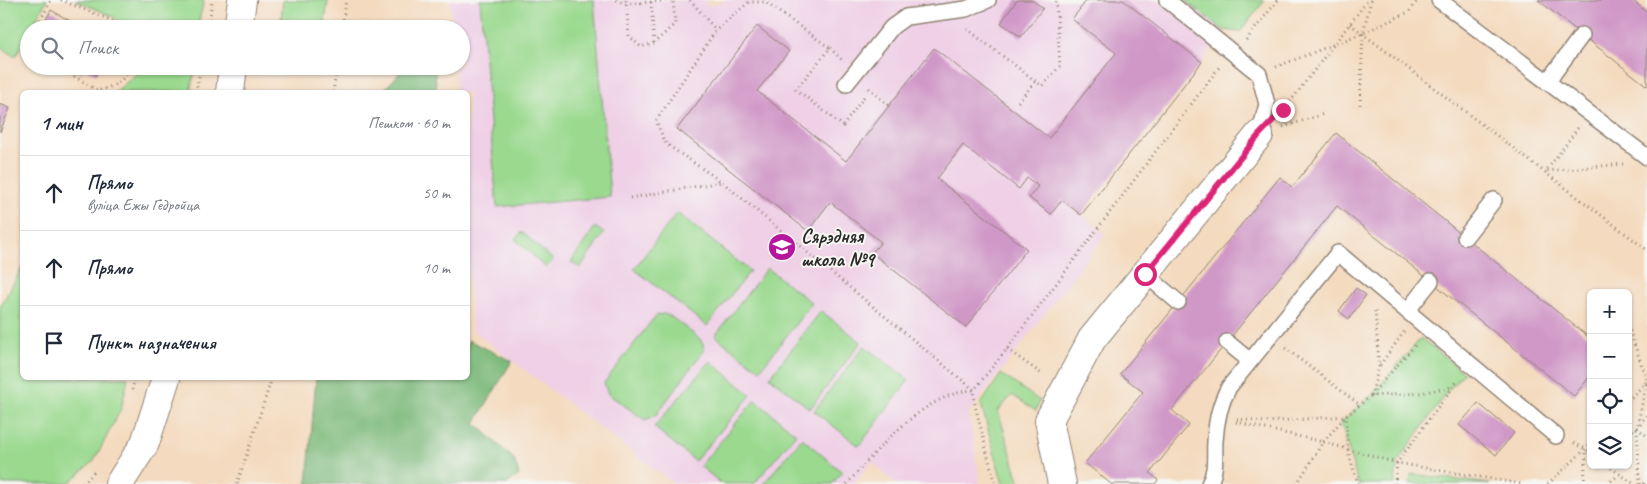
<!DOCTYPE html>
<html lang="ru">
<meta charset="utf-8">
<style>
:root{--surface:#fff;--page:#f6f6f7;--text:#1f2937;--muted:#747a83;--line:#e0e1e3}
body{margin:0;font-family:Caveat,sans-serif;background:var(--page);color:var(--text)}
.controls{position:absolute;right:15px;bottom:15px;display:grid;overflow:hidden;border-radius:8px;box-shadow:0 1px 4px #0004}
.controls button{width:45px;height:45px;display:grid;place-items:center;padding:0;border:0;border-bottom:1px solid var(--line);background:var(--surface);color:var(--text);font:25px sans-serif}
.stop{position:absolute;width:15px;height:15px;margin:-11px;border:4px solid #db2777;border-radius:50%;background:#fff}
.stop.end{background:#db2777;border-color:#fff;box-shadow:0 1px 5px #0008}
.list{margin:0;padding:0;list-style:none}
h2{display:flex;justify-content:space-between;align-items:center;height:65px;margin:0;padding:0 20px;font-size:21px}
h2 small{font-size:16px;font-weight:400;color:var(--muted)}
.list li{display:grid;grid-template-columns:32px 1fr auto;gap:15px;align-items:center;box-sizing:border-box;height:75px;padding:0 20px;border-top:1px solid var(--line)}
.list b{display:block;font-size:19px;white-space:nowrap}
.list p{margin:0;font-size:16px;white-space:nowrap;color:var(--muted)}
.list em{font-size:16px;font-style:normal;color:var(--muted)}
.icon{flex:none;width:28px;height:28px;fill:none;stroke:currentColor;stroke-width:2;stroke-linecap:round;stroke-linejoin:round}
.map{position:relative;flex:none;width:1647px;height:484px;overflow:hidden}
.search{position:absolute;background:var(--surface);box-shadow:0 1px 4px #0004;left:20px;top:20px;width:450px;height:55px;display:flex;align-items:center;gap:12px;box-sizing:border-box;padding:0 18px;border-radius:28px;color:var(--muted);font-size:19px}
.panel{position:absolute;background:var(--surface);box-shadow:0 1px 4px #0004;left:20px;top:90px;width:450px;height:290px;border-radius:8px}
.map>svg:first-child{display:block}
.built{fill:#efd0e6}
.green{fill:#9ad98e;stroke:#62825c}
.forest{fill:#7bb979;stroke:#537252}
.building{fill:#d098c7}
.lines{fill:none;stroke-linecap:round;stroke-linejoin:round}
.service-casing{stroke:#908274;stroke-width:18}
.minor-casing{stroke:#908274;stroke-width:30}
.path{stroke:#908274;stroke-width:3;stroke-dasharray:1 4;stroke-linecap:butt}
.service{stroke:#fff;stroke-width:15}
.minor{stroke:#fff;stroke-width:28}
.route{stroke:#db2777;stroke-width:6}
.labels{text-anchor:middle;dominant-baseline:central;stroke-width:4;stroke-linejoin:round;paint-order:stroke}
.poi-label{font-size:20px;font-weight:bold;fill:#2b2b2b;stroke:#f6f6f2;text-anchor:start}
</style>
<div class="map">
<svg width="1647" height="484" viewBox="0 0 1647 484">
<rect width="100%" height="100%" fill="#f6f6f2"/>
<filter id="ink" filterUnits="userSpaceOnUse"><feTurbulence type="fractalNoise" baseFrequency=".02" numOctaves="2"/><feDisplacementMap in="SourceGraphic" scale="10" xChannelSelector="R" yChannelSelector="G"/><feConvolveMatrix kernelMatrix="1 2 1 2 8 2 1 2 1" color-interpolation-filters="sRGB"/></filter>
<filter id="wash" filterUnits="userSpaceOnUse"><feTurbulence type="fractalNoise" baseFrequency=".0096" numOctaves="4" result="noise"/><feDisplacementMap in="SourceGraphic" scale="20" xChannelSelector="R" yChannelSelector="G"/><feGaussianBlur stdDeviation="1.12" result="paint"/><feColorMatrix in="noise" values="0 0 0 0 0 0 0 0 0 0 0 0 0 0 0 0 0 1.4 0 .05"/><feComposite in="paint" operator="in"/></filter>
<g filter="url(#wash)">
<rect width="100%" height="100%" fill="#f4dabe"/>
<path class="built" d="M450,0H704L710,6L726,0H1265L1240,32L1223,30L1202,62L1082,214L1106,234L969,413L980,484H896L872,462L854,484H674L472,330L468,260V92H456L455,66H461V29H452Z"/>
<g class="green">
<path d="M0,0H47L15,57L0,46Z"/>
<path d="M75,0H204L197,29H123L114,17Z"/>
<path d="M283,0H328L324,29H280Z"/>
<path d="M480,0H594L610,197L497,207Z"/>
<path d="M1184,0H1265L1240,32L1223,30Z"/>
<path d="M146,66H196L190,92H115Z"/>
<path d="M677,213L750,271L707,326L634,269Z"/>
<path d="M595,227L604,233L580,268L571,262Z"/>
<path d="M522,232L553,260L546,268L515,239Z"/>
<path d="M22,268V378H128L121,409L94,461L68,484H0V307Z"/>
<path d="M767,268L812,303L760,370L715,336Z"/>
<path d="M821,311L861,342L810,409L770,377Z"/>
<path d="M663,314L670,316L700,339L703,344L704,350L656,415L645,420L608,394L604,383L653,319L658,315Z"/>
<path d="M1421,338L1464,373L1451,387L1397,463L1395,484H1358L1341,422L1371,396Z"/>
<path d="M864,346L909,380L859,446L814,411Z"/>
<path d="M710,361L751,395L695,461L654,427Z"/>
<path d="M1001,374L1040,401L1036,411L1012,395L998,411L1020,484H1003L981,404Z"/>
<path d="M755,400L796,434L754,484H722L700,466Z"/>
<path d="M802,438L842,472L832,484H763Z"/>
<path d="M1411,474L1490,484H1410Z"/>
</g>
<g class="forest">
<path d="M406,66H434L437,92H382Z"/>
<path d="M468,340L512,361L475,423L514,459L519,475L507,484H307L316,378H468Z"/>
</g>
<g id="blocks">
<g class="building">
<path d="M1017,0H1032L1043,8L1021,37L1001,23Z"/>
<path d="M1087,0H1123L1202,62L1081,215L1062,200L1051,214L1029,198L1038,186L1027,178L1019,189L963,145L937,179L1027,249L966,327L872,253L881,242L830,202L808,231L677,129L757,26L789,51L757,91L846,161L934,48L1049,138L1116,53L1072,19Z"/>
<path d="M1538,0H1632L1647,12V86Z"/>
<path d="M51,10L84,29H41Z"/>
<path d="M69,66H102L96,75L84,68L81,73Z"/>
<path d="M0,104L10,108L0,132Z"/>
<path d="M1336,133L1591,339V375L1574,396L1337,206L1172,410L1189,425L1150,473L1158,480L1155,484H1111L1085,463L1143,392L1120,374L1280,177L1292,187Z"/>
<path d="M1356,288L1366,295L1349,319L1339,311Z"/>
<path d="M1478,403L1514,433L1496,455L1459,425Z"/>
</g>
</g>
</g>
<g filter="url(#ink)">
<use href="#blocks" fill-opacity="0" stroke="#908274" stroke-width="1"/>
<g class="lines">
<defs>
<g id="service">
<path d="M1167,0L1259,74L1267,104L1259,135"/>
<path d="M1439,0L1647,157"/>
<path d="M1547,82L1582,35"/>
<path d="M846,84L892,27L906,17L966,9L988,0"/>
<path d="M1465,237L1494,200"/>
<path d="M1145,274L1178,302"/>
<path d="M1407,311L1431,281"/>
<path d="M1227,342L1250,361"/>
<path d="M1209,484C1217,471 1214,455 1215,441C1216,422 1220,403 1229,387L1338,253L1556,436"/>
</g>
<g id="minor">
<path d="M238,29L242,0"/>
<path d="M230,92L233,66"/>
<path d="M119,484L145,443L166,378"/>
<path d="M1062,484L1049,420L1092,339L1259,135"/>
</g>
</defs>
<use href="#service" class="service-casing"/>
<use href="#minor" class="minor-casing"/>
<g class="path">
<path d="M61,0L113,21L116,29"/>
<path d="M616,0L626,4L673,0"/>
<path d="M626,0L629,36L641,47L654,43L675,24L673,0"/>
<path d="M690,0L716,30"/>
<path d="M651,2L654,43"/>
<path d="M1350,24L1647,250"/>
<path d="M36,29L51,0"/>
<path d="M209,29L212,0"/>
<path d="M342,29L346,0"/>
<path d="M967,29L1042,86L1060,66L1056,0"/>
<path d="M1246,40L1278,0"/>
<path d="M29,42L26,48L29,49"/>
<path d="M830,48L842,60"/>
<path d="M57,66L98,91C112,86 126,83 128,66"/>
<path d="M1276,67L1363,33L1409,12L1418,0"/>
<path d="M869,88L889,106"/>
<path d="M196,92L201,66"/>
<path d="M333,92L337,66"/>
<path d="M864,97L843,126L796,89L830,48L765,2H749L716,30L656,121L666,144L722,182L974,390L1007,349L1220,66"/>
<path d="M1018,102L1036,81"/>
<path d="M1360,105L1363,33L1371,0"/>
<path d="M1287,106L1368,0"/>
<path d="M1283,127L1324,114"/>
<path d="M1578,128L1546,171L1623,164"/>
<path d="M630,198L721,182"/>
<path d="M1610,290L1611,293"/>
<path d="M1628,326L1647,380"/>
<path d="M1285,348L1360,405"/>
<path d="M1007,349L1043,375"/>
<path d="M1380,365L1404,332"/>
<path d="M132,390L135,378"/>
<path d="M1371,395L1417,343"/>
<path d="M1371,396L1379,366L1375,310"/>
<path d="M1628,401L1647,381"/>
<path d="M1237,419L1265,422L1346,416"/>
<path d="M1236,422L1323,442L1397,463L1522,484"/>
<path d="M1637,428L1647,436"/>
<path d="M1628,432L1637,428L1647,415"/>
<path d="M1574,443L1591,452"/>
<path d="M1607,465L1634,484"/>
<path d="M83,484L94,472"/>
<path d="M237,484L272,378"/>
<path d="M847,484C878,449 924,393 974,390L975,405L995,484"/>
<path d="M1297,484L1323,442L1346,416"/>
<path d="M1358,484L1348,451L1346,416L1371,396L1421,393L1451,387"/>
<path d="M1395,484L1397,463L1458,380"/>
<path d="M1548,484L1591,444"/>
<path d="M1584,484L1586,450"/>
<path d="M1607,484L1619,475"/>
<path d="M1640,484L1637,428L1647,380"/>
<path d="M1644,484L1647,480"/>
</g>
<use href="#service" class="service"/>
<use href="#minor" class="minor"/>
</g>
</g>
<g class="lines" filter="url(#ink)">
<path class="route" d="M1145,274L1259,135L1283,110"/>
</g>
<defs>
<symbol id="school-disc" viewBox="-11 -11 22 22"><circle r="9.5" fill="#b5179e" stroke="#f6f6f2"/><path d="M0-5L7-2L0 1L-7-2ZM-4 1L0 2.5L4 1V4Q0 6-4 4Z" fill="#fff"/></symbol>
</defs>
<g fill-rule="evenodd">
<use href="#school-disc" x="766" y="231" width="32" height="32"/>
</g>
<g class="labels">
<g class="poi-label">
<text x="801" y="236">Сярэдняя<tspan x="801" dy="23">школа №9</tspan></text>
</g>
</g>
</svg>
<div class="controls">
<button>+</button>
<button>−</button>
<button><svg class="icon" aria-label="locate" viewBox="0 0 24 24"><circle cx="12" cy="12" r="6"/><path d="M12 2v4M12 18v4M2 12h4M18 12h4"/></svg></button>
<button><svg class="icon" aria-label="layers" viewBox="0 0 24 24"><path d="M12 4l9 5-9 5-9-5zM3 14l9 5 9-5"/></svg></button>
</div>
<div class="stop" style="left:1145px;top:274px"></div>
<div class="stop end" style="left:1283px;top:110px"></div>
<div class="search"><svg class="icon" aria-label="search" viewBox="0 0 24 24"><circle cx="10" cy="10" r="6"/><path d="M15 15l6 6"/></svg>Поиск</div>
<section class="panel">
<h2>1 мин<small>Пешком · 60 m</small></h2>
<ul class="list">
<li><svg class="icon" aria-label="ahead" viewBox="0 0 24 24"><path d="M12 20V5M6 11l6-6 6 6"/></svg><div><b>Прямо</b><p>вуліца Ежы Гедройца</p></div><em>50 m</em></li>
<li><svg class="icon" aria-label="ahead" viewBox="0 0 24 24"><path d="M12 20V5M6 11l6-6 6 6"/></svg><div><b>Прямо</b></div><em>10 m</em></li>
<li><svg class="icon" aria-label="arrive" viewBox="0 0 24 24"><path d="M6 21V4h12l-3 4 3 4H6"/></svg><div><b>Пункт назначения</b></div></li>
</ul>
</section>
</div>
